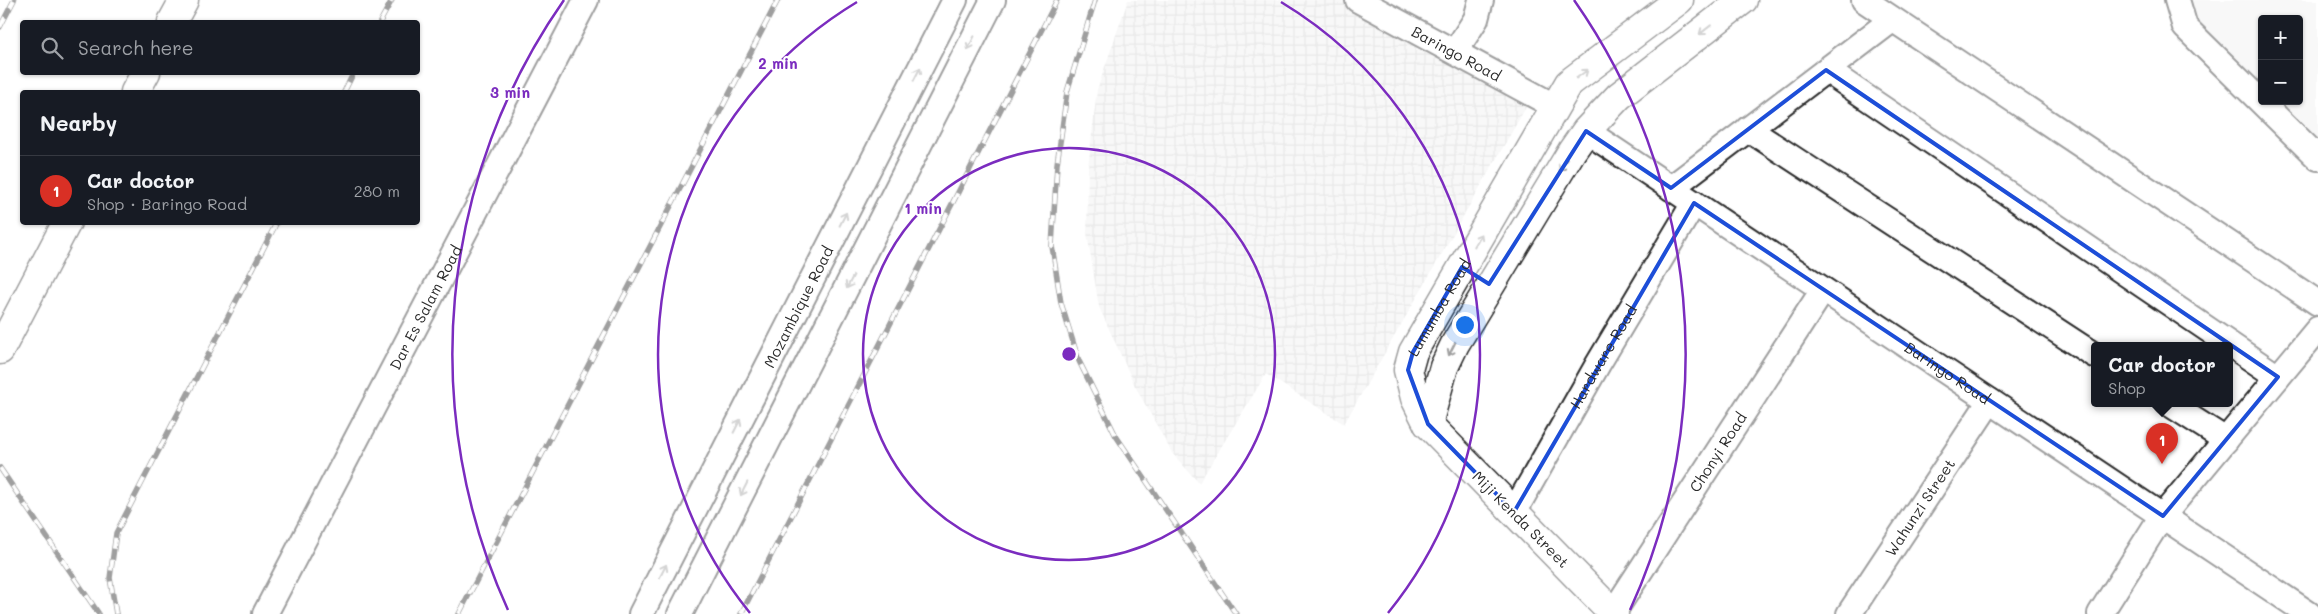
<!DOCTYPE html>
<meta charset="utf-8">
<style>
:root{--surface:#171b24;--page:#20242c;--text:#f1f3f6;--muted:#9ea1a6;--line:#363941;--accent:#d93025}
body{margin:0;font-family:Mali,sans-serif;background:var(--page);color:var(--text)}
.controls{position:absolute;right:15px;top:15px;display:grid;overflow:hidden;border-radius:5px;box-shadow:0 1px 4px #0004}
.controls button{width:45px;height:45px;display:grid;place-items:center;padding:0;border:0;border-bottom:1px solid var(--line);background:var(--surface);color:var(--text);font:25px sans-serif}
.you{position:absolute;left:1464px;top:324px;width:18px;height:18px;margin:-12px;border:4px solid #fff;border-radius:50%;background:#1a73e8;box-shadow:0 0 0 8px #1a73e833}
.badge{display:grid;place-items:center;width:32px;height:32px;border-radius:50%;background:var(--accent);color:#fff;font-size:16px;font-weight:700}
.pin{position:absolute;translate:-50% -41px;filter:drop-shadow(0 1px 2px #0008)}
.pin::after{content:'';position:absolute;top:26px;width:18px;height:15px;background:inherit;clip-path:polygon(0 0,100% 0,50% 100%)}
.popup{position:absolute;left:2091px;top:342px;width:142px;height:65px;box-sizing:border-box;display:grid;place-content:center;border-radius:5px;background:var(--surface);filter:drop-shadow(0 1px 4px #0005);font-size:16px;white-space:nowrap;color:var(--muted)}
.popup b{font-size:19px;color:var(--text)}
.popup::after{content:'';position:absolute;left:50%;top:100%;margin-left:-10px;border:10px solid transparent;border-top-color:var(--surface)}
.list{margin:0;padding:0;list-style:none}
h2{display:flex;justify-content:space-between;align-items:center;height:65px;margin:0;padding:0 20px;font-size:21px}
h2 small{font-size:16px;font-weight:400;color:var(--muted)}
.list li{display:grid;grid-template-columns:32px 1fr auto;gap:15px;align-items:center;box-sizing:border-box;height:70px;padding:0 20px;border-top:1px solid var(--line)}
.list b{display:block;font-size:19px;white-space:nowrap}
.list p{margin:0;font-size:16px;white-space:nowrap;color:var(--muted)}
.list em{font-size:16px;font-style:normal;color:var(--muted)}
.icon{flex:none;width:28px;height:28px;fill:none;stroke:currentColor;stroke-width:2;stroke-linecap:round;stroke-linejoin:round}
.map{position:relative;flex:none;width:2318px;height:614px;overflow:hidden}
.search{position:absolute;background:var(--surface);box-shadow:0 1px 4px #0004;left:20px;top:20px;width:400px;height:55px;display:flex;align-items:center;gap:12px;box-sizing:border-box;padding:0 18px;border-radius:5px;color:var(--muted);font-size:19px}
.panel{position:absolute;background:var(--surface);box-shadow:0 1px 4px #0004;left:20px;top:90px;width:400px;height:135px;border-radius:5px}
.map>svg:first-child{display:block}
.built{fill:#efefef;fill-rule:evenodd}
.industrial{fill:url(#industrial-grid)}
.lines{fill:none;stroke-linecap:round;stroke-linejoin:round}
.minor-casing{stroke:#2b2b2b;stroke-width:28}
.major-casing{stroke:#2b2b2b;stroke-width:31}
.minor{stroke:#fff;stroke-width:24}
.major{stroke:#fff;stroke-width:28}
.rail-casing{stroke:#2b2b2b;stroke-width:5.5}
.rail{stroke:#fff;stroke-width:4;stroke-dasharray:11;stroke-linecap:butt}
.oneway{stroke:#a0a0a0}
.marked{fill:none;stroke:#1d4ed8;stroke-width:4;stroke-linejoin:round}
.ring{fill:none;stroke:#7b2cbf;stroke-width:2.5}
.labels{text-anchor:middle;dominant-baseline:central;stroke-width:4;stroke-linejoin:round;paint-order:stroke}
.street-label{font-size:15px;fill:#2b2b2b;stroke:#fff}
.centre{fill:#7b2cbf;stroke:#fff;stroke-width:2.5}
.ring-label{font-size:15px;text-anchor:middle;font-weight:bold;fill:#7b2cbf;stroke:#fff;stroke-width:4;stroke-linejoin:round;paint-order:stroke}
</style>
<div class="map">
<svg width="2318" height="614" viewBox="0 0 2318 614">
<defs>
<pattern id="industrial-grid" width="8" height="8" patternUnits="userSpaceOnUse" patternTransform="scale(1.25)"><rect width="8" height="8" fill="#efefef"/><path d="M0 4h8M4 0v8" fill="none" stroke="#cdcdcd"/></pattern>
</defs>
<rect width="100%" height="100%" fill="#fff"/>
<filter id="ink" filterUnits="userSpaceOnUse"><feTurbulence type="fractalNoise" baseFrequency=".02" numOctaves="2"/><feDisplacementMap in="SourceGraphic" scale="10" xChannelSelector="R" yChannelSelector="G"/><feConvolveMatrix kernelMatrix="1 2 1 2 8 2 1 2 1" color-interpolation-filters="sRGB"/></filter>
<g filter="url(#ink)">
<path class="built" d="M2171,0H2318V169ZM2262,19H2299V101H2262Z"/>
<path class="industrial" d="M1128,0H1348L1529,102L1344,424L1266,374L1199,483L1172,453L1135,386L1099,307L1087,233L1088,168L1097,90Z"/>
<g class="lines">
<defs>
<g id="minor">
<path id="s1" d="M1358,0L1556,107"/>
<path d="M1864,0L2318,303"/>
<path d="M2177,0L2185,27L2318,158"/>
<path d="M1455,52L1476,19L1481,0"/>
<path d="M1826,70L2278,377"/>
<path d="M1748,129L2094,355"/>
<path id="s2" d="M1586,131L2309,614"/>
<path d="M1671,188L1892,20"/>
<path d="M2168,403L2226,440"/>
<path id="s3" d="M1514,512L1598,364L1694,203"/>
<path id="s4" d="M1613,613L1823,290"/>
<path id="s5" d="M265,614L586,0"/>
<path id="s6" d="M641,614L955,0"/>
<path d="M680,614L993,0"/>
<path id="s7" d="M1849,614L1990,401"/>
<path d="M2100,614L2160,519L2318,329"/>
</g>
<g id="major">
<path d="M172,22L184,0"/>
<path d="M135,92L146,72"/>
<path d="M0,350L67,222"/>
<path d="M1428,424L1444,367L1455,344L1572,151L1586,131L1619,96L1743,0"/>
<path id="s8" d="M1614,614L1428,424L1415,398L1408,370L1413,352L1569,83L1679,0"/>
</g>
</defs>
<use href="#minor" class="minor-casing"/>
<use href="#major" class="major-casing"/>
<use href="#minor" class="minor"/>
<use href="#major" class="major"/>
<defs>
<g id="rail">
<path d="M1095,0L1067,92L1057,164L1052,246L1061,303L1079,361L1116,436L1236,614"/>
<path d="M380,22L392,0"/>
<path d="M0,27L14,0"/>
<path d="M344,92L354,72"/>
<path d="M0,468L99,614"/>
<path d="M116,614L110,578L116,533L277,222"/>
<path d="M459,614L778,0"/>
<path d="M741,614L1057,0"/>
</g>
</defs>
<use href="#rail" class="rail-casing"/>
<use href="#rail" class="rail"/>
</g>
<defs><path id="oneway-shaft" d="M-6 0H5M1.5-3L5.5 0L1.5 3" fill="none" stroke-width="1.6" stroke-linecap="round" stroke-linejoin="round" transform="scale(1.25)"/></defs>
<g class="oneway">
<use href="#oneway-shaft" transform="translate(1705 30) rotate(142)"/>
<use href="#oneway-shaft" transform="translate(971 43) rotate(117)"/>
<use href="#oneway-shaft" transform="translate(917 74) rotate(-63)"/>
<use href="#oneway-shaft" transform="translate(1582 74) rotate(-37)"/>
<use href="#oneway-shaft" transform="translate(1563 165) rotate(122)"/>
<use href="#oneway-shaft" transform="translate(843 219) rotate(-63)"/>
<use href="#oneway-shaft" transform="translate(1478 240) rotate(-60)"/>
<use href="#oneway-shaft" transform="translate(850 282) rotate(117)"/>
<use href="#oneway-shaft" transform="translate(1452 349) rotate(117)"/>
<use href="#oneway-shaft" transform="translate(737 426) rotate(-63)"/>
<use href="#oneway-shaft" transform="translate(744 489) rotate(117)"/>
<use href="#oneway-shaft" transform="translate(663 571) rotate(-63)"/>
</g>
</g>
<path d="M0 0H2318V614H0ZM1826,70L2278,377L2163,516L1694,203L1514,512L1428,424L1408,370L1413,352L1462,267L1489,284L1586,131L1671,188Z" fill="#fff" fill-opacity=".55" fill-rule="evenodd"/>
<path class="marked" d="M1826,70L2278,377L2163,516L1694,203L1514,512L1428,424L1408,370L1413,352L1462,267L1489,284L1586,131L1671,188Z"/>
<g class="ring">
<circle cx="1069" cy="354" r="206"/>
<path d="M750 613A411 411 0 0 1 857 2M1281 2A411 411 0 0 1 1388 613"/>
<path d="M508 610A617 617 0 0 1 564 0M1574 0A617 617 0 0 1 1630 610"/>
</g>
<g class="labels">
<g class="street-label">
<text stroke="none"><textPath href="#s1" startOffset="112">Baringo Road</textPath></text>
<text stroke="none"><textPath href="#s5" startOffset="346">Dar Es Salam Road</textPath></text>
<text stroke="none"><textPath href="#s6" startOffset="345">Mozambique Road</textPath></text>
<text stroke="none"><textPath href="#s8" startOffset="394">Lumumba Road</textPath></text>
<text stroke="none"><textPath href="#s3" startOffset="179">Hardware Road</textPath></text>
<text stroke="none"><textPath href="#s2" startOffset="435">Baringo Road</textPath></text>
<text stroke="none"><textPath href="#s4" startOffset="192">Chonyi Road</textPath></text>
<text stroke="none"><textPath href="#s7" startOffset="128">Wahunzi Street</textPath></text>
<text transform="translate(1521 519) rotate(45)">Miji Kenda Street</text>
</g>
</g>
<circle cx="1069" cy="354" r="8" class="centre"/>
<g class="ring-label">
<text x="778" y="69">2 min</text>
<text x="510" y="98">3 min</text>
<text x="923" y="214">1 min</text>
</g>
</svg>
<div class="controls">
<button>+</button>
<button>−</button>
</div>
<div class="you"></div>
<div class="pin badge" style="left:2162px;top:464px">1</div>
<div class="popup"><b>Car doctor</b>Shop</div>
<div class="search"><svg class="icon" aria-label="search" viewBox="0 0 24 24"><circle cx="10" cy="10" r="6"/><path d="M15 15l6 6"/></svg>Search here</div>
<section class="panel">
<h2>Nearby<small></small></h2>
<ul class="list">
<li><span class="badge">1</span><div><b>Car doctor</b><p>Shop · Baringo Road</p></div><em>280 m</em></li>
</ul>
</section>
</div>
